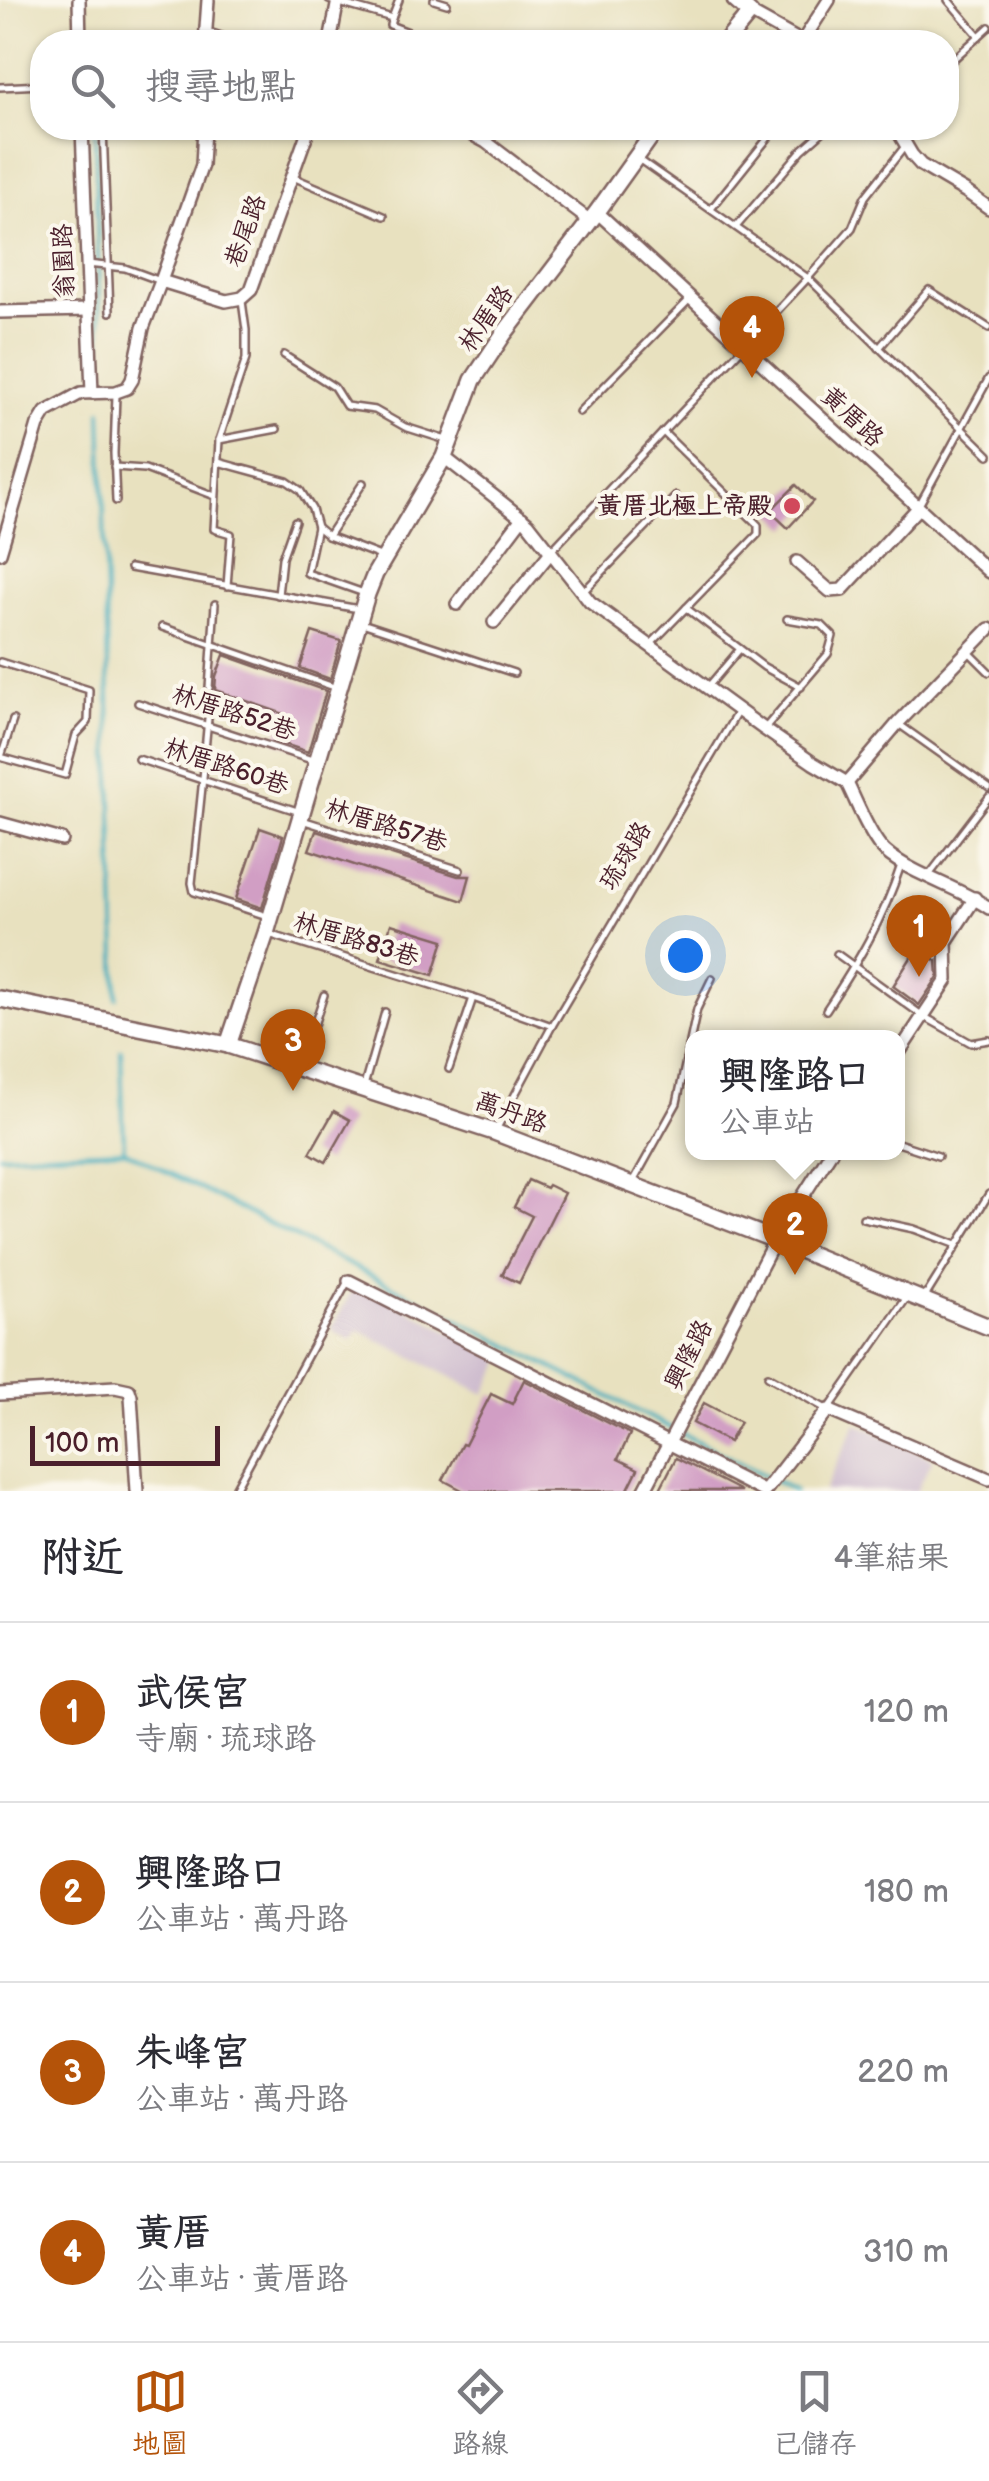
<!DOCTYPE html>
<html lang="zh-TW">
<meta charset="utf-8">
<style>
:root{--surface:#fff;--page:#f2f2f3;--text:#2b2b33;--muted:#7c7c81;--line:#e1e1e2;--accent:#b45309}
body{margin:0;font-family:"Balsamiq Sans","LXGW WenKai TC",sans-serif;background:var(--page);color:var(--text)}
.scale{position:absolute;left:30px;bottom:25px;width:190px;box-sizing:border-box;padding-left:10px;border:5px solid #4a1f2b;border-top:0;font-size:28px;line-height:35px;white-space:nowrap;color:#4a1f2b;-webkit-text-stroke:8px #fbf7ec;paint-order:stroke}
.you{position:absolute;left:685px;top:955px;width:35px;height:35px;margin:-25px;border:8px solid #fff;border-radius:50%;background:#1a73e8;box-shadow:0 0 0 15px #1a73e833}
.badge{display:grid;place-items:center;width:65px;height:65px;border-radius:50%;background:var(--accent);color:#fff;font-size:32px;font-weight:700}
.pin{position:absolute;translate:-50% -82px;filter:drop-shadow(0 2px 5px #0008)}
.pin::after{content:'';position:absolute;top:52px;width:35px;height:30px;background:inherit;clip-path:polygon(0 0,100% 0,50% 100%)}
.popup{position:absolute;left:685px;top:1030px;width:220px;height:130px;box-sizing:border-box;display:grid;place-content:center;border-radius:20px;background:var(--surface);filter:drop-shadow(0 2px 8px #0005);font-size:32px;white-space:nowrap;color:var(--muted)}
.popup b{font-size:38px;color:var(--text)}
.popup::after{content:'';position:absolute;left:50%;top:100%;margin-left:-20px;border:20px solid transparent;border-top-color:var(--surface)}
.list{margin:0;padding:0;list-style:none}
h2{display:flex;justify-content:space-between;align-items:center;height:130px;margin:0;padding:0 40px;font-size:42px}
h2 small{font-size:32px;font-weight:400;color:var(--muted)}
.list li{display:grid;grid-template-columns:65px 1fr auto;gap:30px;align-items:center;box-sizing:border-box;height:180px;padding:0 40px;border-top:2px solid var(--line)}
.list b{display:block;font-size:38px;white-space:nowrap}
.list p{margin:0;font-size:32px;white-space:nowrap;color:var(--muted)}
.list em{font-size:32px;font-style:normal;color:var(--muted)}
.icon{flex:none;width:55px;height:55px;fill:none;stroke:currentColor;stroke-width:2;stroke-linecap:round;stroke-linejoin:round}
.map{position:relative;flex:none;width:989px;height:1491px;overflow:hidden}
.search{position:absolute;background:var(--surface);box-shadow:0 2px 8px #0004;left:30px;right:30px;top:30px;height:110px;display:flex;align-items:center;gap:25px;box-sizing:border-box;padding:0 35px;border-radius:40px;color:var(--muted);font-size:38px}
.sheet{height:850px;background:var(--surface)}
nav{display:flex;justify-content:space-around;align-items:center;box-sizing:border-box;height:140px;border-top:2px solid var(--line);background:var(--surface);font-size:28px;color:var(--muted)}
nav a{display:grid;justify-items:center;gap:5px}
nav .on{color:var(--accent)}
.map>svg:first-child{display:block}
.industrial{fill:#cfbdcf}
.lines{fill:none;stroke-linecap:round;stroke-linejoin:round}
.stream{stroke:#3fadbd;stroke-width:4}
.building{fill:#d19ec4}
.lane-casing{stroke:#81635f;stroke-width:10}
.street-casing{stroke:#81635f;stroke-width:16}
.secondary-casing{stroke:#81635f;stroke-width:20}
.lane{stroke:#fff;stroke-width:5}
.street{stroke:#fff;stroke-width:11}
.secondary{stroke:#fff;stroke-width:15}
.poi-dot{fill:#d1495b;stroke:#fbf7ec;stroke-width:4}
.labels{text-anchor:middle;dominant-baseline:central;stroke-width:8;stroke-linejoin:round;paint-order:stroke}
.street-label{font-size:25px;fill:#4a1f2b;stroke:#fbf7ec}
.poi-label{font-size:25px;font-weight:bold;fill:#4a1f2b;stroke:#fbf7ec;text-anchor:end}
</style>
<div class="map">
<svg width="989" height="1491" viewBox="0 0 989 1491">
<rect width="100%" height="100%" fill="#fbf7ec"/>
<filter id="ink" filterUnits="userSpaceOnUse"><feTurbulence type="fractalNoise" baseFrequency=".01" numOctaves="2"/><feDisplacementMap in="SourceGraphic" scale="20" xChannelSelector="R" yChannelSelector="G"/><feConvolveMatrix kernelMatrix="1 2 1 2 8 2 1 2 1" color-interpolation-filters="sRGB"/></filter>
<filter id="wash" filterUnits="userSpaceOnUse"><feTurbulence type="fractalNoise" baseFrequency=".0048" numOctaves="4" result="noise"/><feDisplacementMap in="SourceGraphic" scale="40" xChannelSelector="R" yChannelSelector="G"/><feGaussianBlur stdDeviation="2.25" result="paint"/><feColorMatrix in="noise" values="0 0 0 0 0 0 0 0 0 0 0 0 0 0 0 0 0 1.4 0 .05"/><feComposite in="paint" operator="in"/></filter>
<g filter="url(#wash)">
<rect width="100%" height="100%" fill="#e8e1bf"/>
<g class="industrial">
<path d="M356,1283L503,1359L485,1394L358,1330L352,1340L331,1330Z"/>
<path d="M856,1423L933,1459L917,1491H824Z"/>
</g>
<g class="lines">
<g class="stream">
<path d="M95,128L101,384"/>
<path d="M101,411L117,998"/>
<path d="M121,1051L124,1150"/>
<path d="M0,1155L124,1150L795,1491"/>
</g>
</g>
<g id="blocks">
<g class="building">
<path d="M796,485L813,501L788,528L770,511Z"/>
<path d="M312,632L341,641L330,679L300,668Z"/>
<path d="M224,655L326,691L308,752L275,741L284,714L215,690L216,676Z"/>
<path d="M260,828L283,836L262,908L236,899Z"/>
<path d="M316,831L458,876H470L463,901L309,850Z"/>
<path d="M391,924L444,940L433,975L380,959Z"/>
<path d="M917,948L937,961L938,977L919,1005L893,986Z"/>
<path d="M334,1111L350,1120L326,1162L310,1153Z"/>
<path d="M528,1180L546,1188L548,1185L564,1193L519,1283L502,1275L532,1216L514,1207Z"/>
<path d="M524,1380L630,1434L618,1459L638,1469L627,1491H464L443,1480L462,1444L465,1445L491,1394L512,1404Z"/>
<path d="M704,1403L740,1422L729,1442L693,1423Z"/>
<path d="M676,1458L741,1491H659Z"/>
</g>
</g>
</g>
<g filter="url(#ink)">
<use href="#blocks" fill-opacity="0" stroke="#81635f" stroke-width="2.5"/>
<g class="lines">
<defs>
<g id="lane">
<path d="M329,0L392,18L390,25L434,42"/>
<path d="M434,0L447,4"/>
<path d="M948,0L979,36"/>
<path d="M392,18L399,0"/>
<path d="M209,32L239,42"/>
<path d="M946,66L989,27"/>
<path d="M0,87L42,85"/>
<path d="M103,128L110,312"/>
<path d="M119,128L244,129"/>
<path d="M637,158L808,278L989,455"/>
<path d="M295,178L384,216"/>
<path d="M711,209L776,128"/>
<path d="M736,227L802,150L827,128"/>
<path d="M87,264L125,268L158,280"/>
<path d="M879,348L929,290L989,328"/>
<path d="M284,355L334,387L346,406L375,410L405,427L446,440"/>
<path d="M116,395L114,453L116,501"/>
<path d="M579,412L688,301"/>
<path d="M219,440L277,429"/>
<path d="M218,462L287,481L300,490L312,509L317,527L328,536L383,557"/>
<path d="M114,467L145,469L215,496"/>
<path d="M918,507L989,378"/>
<path d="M317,527L307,573L364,593"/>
<path d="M328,536L363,483"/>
<path d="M553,549L808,278L852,228L865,197L906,145"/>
<path d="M130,568L359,609"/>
<path d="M227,586L231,534L214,529L219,440L246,359V330L242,301"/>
<path d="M584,591L676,496"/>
<path d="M278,595L282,558L295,521"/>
<path d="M686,608L764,667L801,687"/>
<path d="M362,623L514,673"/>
<path d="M162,627L334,687"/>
<path d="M650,645L758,534V525L663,432"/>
<path d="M970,653L989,672"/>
<path d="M0,662L89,690L88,722L76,735L65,775L0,757"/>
<path d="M209,688L215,604"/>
<path d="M707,688L740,649"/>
<path d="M138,703L315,761"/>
<path d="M900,725L989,788"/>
<path d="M765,728L828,654L833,636L822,625L787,619"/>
<path d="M1,757L13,720"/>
<path d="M138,759L297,811"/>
<path d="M204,761L210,697"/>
<path d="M204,768L192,883L194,892L267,916"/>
<path d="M302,820L460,870"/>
<path d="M930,874L989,797"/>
<path d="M269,934L473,998L552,1026"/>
<path d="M837,954L923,1016L971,1043L989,1040"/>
<path d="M826,1010C858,962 883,920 901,865"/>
<path d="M301,1064L324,995"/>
<path d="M449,1069L473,998"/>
<path d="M364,1086L385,1012"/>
<path d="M496,1130L552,1026L738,711"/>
<path d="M898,1143L938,1156"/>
<path d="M633,1182L677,1103L697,1009L712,978"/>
<path d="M863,1218L914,1229L957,1245"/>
<path d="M925,1297L989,1194"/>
<path d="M768,1376L828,1410L908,1296"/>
<path d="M234,1491L347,1283"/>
</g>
<g id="street">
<path d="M79,0L80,42"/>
<path d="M750,13L802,42"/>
<path d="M205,42L208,0"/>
<path d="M330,42L338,0"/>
<path d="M802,42L829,0"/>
<path d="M82,128L92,393"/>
<path d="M460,128L486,142L590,221"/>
<path d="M896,128L912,155L921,165L965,191L989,208"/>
<path d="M597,212L989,572"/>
<path d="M161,281L202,165L204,128"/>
<path d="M0,312L88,310"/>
<path d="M444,457L528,523L590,602L764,729L813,763L847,783"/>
<path d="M0,553L38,425L46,412L81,393L116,392L127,388L132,380L143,328L161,281L226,301L242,298L251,290L309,128"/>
<path d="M797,562L830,591L842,590L918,508"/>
<path d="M457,604L522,518"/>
<path d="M494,622L551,552"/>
<path d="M847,783L898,723L989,629"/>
<path d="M847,783C857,803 866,828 880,846C901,871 960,887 989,908"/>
<path d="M0,823L62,840"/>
<path d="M898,1054L947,980L946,942L975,898"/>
<path d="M349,1281L763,1491"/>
<path d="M0,1394L115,1387L129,1390L131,1396L137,1491"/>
<path d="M644,1491L775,1240L831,1152"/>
<path d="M765,1491L828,1410L989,1479"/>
</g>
<g id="secondary">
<path d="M726,42L750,13L735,0"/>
<path d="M0,999L228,1045L494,1132L775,1240L989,1327"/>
<path d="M228,1045L266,933L367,594L375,574L444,457L473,380L503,335L597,212L657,128"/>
</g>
</defs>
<use href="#lane" class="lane-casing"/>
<use href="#street" class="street-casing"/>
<use href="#secondary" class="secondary-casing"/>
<use href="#lane" class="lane"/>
<use href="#street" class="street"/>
<use href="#secondary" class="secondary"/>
</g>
</g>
<circle class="poi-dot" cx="792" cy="506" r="10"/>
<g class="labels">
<g class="street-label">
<text transform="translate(246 231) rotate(-70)">巷尾路</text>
<text transform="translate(64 261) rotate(-92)">翁園路</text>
<text transform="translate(486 319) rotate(-55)">林厝路</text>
<text transform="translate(852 417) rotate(43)">黃厝路</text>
<text transform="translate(234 713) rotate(18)">林厝路52巷</text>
<text transform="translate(226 767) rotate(18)">林厝路60巷</text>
<text transform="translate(386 826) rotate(17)">林厝路57巷</text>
<text transform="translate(626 856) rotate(-59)">琉球路</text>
<text transform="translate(356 940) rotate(17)">林厝路83巷</text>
<text transform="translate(511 1113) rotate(20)">萬丹路</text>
<text transform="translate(689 1355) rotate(-63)">興隆路</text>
</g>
<g class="poi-label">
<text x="772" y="506">黃厝北極上帝殿</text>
</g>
</g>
</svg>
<div class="scale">100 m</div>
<div class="you"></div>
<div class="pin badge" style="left:919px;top:977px">1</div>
<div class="pin badge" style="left:795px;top:1275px">2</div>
<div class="popup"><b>興隆路口</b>公車站</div>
<div class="pin badge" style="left:293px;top:1091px">3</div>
<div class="pin badge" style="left:752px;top:378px">4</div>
<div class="search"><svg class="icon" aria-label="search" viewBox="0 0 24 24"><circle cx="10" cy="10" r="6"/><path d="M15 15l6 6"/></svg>搜尋地點</div>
</div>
<section class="sheet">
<h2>附近<small>4筆結果</small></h2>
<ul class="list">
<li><span class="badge">1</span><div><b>武侯宮</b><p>寺廟 · 琉球路</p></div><em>120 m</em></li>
<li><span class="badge">2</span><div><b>興隆路口</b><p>公車站 · 萬丹路</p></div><em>180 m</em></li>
<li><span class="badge">3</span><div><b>朱峰宮</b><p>公車站 · 萬丹路</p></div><em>220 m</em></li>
<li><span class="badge">4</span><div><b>黃厝</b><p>公車站 · 黃厝路</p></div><em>310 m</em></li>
</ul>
</section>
<nav>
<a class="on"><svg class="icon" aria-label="map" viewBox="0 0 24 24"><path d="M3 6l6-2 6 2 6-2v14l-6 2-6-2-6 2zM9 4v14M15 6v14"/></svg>地圖</a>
<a><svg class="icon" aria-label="directions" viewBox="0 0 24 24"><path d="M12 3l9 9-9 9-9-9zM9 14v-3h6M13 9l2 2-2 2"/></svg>路線</a>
<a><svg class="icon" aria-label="saved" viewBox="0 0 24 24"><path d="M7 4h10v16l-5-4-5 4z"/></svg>已儲存</a>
</nav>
